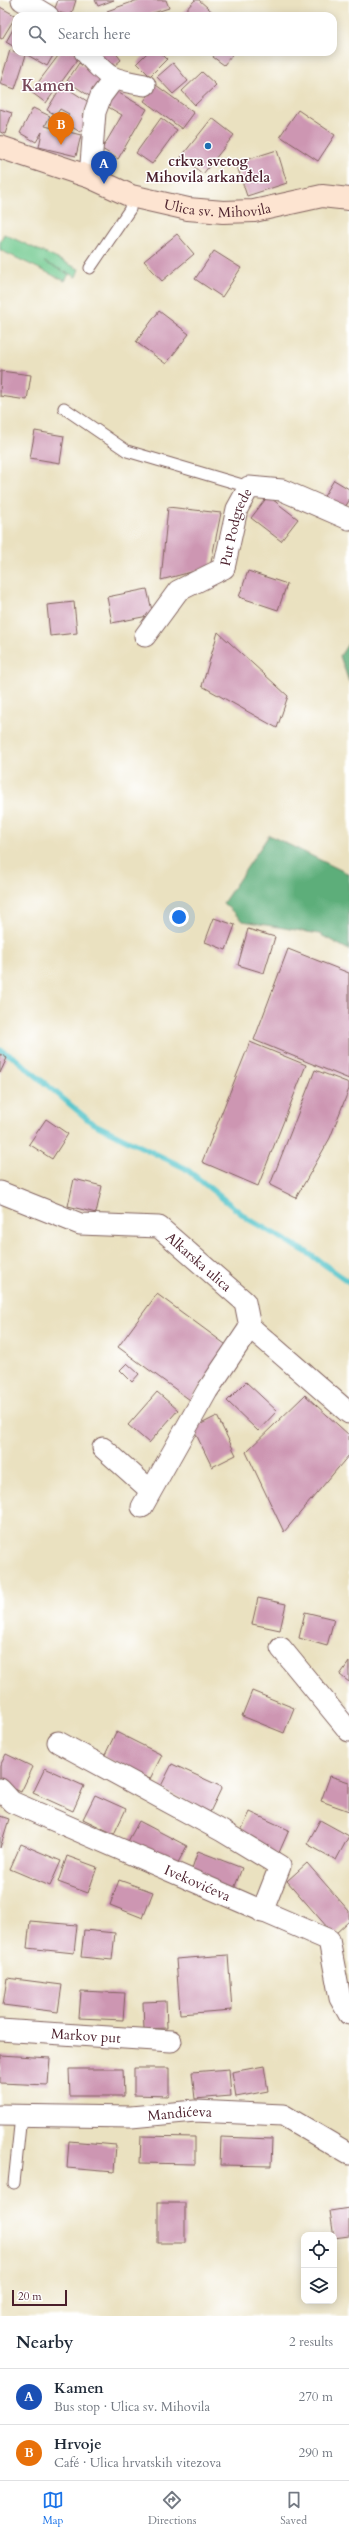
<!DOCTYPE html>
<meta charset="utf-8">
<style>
:root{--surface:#fff;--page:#f2f2f3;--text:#1f2937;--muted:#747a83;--line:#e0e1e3;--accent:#1a73e8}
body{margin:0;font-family:Cardo,serif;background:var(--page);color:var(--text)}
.controls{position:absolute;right:12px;bottom:12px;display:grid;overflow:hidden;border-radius:8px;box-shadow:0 2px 10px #0003}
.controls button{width:36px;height:36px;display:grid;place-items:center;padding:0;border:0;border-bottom:1px solid var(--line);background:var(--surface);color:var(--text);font:20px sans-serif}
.scale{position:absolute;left:12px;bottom:10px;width:55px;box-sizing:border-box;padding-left:4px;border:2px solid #4a1f2b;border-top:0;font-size:11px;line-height:14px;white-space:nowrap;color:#4a1f2b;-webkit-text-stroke:3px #fff;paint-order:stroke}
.you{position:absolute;left:179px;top:917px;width:14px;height:14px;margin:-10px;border:3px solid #fff;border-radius:50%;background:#1a73e8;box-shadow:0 0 0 6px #1a73e833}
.badge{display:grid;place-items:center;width:26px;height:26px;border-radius:50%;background:var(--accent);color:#fff;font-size:13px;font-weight:700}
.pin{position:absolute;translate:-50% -33px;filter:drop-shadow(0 1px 2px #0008)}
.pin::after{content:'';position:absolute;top:21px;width:14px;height:12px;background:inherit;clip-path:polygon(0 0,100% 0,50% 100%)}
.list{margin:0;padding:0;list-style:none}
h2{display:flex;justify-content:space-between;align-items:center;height:52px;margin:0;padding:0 16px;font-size:17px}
h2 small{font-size:13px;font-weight:400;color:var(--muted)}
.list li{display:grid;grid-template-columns:26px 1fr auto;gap:12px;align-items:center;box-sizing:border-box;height:56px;padding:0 16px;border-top:1px solid var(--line)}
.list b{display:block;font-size:15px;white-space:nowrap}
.list p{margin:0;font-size:13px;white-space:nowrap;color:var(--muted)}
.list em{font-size:13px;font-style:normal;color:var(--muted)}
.icon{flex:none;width:22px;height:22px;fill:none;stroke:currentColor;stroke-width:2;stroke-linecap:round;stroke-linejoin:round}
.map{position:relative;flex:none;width:349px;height:2316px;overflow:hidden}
.search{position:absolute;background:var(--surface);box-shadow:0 2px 10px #0003;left:12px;right:12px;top:12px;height:44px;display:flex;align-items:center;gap:10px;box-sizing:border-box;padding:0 14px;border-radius:12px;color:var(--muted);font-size:15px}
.sheet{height:164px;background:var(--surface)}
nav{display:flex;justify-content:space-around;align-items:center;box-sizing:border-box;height:56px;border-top:1px solid var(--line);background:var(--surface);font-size:11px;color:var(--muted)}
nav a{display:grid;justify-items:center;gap:2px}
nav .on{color:var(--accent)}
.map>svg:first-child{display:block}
.green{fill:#72ca90;stroke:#5e745e}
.forest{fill:#5dae7a;stroke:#546652}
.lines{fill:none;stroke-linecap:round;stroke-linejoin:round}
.stream{stroke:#57c5cb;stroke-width:5.5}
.building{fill:#cd96b2}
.lane-casing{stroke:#82635f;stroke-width:13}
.street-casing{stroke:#82635f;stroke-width:23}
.secondary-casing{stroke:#82635f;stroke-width:24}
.lane{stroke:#fff;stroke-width:11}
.street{stroke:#fff;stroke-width:21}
.secondary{stroke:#fde4d1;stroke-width:22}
.poi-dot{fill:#1f6fb2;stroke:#fff;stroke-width:1.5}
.labels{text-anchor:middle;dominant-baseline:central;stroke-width:3;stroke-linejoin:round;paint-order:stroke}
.poi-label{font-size:14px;font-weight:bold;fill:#4a1f2b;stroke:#fff}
.street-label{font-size:14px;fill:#4a1f2b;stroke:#fff}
.quarter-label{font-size:16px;font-weight:bold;fill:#78495a;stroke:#fff}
</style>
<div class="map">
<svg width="349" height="2316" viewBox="0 0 349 2316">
<rect width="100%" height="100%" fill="#fff"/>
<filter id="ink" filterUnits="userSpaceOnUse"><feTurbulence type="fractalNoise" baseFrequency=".025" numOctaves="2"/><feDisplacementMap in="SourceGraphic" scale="8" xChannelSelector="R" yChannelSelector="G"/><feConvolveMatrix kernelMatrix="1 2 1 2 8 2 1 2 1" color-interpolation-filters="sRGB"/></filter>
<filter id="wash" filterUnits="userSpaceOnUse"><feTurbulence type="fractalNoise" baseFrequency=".012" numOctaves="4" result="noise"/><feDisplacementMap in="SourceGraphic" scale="16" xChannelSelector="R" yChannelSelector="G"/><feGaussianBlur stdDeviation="0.9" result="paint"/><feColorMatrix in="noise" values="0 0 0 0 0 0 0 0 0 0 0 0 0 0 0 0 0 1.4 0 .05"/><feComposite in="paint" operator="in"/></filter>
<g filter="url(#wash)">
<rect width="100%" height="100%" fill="#eae1c0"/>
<path class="green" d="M4,234L79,269L76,277L44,262L69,274L65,281L0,250V242Z"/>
<g class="forest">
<path d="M349,642V682L340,656Z"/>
<path d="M269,835L349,874V950L319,934L243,921L223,903Z"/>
</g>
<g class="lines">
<path class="stream" d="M0,1050L15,1058L92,1123L185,1168L248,1219L308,1253L349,1282"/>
</g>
<g id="blocks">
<g class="building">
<path d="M58,0H76L71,16L54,11Z"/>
<path d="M95,0H114L98,6Z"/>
<path d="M138,0H166L169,8L144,16H109L107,11Z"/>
<path d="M195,0H199L217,16H180Z"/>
<path d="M0,7L16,16L2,39L0,38Z"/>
<path d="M16,24V48L6,42Z"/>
<path d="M10,50L26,55L15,89L0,84Z"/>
<path d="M22,52H55L47,66Z"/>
<path d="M61,52H76L81,55L46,103L31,92Z"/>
<path d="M95,52H115L121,60L109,70Z"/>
<path d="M148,52H160L167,59L150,76L137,63Z"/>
<path d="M216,52H234L224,65L213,57Z"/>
<path d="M79,63L107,81L94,99L67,81Z"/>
<path d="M173,63L188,81L173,94L157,77Z"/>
<path d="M202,72L216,85L195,105L182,91Z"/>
<path d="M62,85L90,103L82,116L88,120L80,132L64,122L69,114L60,109L56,115L47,110Z"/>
<path d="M156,85L194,113L182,129L144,101Z"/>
<path d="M112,89L147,109L118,159L102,149L122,115L103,104Z"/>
<path d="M33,108L50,116L45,126L81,135L76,156L39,147L42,132L36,142L20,133Z"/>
<path d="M0,109L12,113L5,134L0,132Z"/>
<path d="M298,110L335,135L318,161L280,136Z"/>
<path d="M161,118L177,130L152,164L136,153Z"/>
<path d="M212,118L234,135L203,174L181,157Z"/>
<path d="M277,150L287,183L247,196L236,163Z"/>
<path d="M177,234L194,254L162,281L144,261Z"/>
<path d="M214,251L241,268L222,297L195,279Z"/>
<path d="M159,311L189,334L166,364L136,342Z"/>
<path d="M1,371L31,375L27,400L0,396Z"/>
<path d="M35,431L64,436L60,463L30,458Z"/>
<path d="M334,480L349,489V501L343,510L323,498Z"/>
<path d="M268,496L298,519L281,541L251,518Z"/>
<path d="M168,507L221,513L210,567L161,580Z"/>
<path d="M248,571L287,584L278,610L239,597Z"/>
<path d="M147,589L153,615L112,623L107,597Z"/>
<path d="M74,602L77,633L50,636L47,605Z"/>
<path d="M218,632L288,696L277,728L202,686Z"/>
<path d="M214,918L235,925L226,950L205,942Z"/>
<path d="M248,929L275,937L264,973L238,965Z"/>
<path d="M288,949L349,973V1079L254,1040Z"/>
<path d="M250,1042L306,1065L258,1186L202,1162Z"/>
<path d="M0,1054L7,1058L0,1073Z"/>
<path d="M315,1070L349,1083V1089L330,1138L296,1198L270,1185Z"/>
<path d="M46,1119L68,1134L52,1159L29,1144Z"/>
<path d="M74,1179L102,1186L96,1213L68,1206Z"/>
<path d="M157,1294L229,1347L190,1400L118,1347Z"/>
<path d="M127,1363L139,1374L132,1382L120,1370Z"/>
<path d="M246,1382L277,1411L258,1431L227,1401Z"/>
<path d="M157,1392L178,1410L149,1443L128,1425Z"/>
<path d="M305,1395L349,1435V1455L284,1532L246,1452Z"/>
<path d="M217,1416L236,1455L212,1467L193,1428Z"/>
<path d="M258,1598L286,1604L280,1630L252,1624Z"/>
<path d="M305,1612L334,1619L327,1646L299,1638Z"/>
<path d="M349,1662V1682L340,1675Z"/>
<path d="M252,1691L294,1708L284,1733L242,1716Z"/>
<path d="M116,1732L162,1755L150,1779L104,1757Z"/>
<path d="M6,1754L33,1767L21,1792L0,1782V1766Z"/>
<path d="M172,1764L222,1787L210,1812L160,1788Z"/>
<path d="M45,1768L84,1786L73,1811L33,1793Z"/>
<path d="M330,1776L349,1782V1811L321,1801Z"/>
<path d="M95,1795L126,1809L114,1834L83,1819Z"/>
<path d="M250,1812L289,1830L278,1855L238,1837Z"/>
<path d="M0,1816L9,1819L0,1848Z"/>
<path d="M320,1820L349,1836L336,1860L307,1844Z"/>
<path d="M139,1821L187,1846L174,1870L126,1845Z"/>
<path d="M21,1844L61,1861L50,1886L10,1869Z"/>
<path d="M198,1851L242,1868L232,1894L189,1877Z"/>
<path d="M67,1856L97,1867L88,1893L58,1882Z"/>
<path d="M307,1863L349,1911V1921L334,1935L287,1881Z"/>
<path d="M119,1880L153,1892L143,1918L110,1905Z"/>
<path d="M30,1921L77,1925L74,1953L27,1948Z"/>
<path d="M84,1930L115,1933L112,1960L81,1957Z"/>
<path d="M228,1955L232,2010L180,2014L176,1959Z"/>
<path d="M7,1978L62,1985L58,2012L3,2005Z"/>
<path d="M81,1991L125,1993L123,2020L79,2018Z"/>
<path d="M166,2001L167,2028L144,2029L143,2002Z"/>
<path d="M0,2055L50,2058L48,2085L0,2083Z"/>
<path d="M264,2066L268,2091L236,2097L232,2072Z"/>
<path d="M134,2068H169V2096L134,2095Z"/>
<path d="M69,2069H123L124,2096H70Z"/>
<path d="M229,2069L231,2096L195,2099L192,2072Z"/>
<path d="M141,2136L195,2137V2164L140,2163Z"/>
<path d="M221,2137L272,2139L271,2166L220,2165Z"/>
<path d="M69,2141L116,2145L114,2172L67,2168Z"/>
<rect x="158" y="2203" width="27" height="40"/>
<path d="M349,2208V2236L334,2238L330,2211Z"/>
</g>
</g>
</g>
<g filter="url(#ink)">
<use href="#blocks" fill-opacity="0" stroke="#82635f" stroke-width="1"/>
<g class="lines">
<defs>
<g id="lane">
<path d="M90,268L130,209L131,196"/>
<path d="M64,408L127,451L249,487"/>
<path d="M14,2183L21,2116"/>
</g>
<g id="street">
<path d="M22,0L48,16"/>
<path d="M85,52C109,79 110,79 145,85"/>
<path d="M90,177L95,112L101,96L113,80"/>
<path id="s1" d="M145,636L178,591L224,568L237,509L249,487L282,490L349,519"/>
<path id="s2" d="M0,1192L80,1224L159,1227L245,1302L250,1327L349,1413"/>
<path d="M103,1448L150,1490"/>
<path d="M142,1507L207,1391L250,1327"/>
<path d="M281,1648L349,1731"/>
<path d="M58,1742L222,1831L280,1866L262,1912"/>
<path id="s3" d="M0,1789L12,1802L329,1940L340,1998L349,2014"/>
<path id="s4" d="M0,2030L171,2041"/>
<path id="s5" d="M0,2115L131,2117L195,2111L283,2115L349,2154"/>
</g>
<g id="secondary">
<path id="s6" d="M0,147L90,177L131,196L188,209L223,212L254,211L322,196L349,199"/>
</g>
</defs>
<use href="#lane" class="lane-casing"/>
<use href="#street" class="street-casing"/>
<use href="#secondary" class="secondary-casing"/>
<use href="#lane" class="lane"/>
<use href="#street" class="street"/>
<use href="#secondary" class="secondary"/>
</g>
</g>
<circle class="poi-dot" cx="208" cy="146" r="4"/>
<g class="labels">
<g class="poi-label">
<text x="208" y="161">crkva svetog<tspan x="208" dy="16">Mihovila arkanđela</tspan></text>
</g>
<g class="street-label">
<text stroke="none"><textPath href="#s6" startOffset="228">Ulica sv. Mihovila</textPath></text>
<text stroke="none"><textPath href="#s1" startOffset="150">Put Podgrede</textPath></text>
<text stroke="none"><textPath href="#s2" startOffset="218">Alkarska ulica</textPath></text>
<text stroke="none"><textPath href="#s3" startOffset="220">Ivekovićeva</textPath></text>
<text stroke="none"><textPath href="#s4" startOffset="86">Markov put</textPath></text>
<text stroke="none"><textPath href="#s5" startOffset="180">Mandićeva</textPath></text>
</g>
<g class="quarter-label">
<text x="48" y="86">Kamen</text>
</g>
</g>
</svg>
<div class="controls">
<button><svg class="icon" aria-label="locate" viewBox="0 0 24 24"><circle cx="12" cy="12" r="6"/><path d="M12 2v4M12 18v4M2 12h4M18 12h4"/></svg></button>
<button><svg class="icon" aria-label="layers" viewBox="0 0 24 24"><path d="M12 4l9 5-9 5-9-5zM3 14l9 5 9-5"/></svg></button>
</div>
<div class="scale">20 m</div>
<div class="you"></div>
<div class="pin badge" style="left:104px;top:184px;background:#1a4fb4">A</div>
<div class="pin badge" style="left:61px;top:145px;background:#e8710a">B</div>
<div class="search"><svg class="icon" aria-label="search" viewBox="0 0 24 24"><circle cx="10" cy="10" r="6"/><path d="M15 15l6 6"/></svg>Search here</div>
</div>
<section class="sheet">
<h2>Nearby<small>2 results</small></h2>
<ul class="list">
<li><span class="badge" style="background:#1a4fb4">A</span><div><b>Kamen</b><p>Bus stop · Ulica sv. Mihovila</p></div><em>270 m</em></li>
<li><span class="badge" style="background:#e8710a">B</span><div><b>Hrvoje</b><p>Café · Ulica hrvatskih vitezova</p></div><em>290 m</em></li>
</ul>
</section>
<nav>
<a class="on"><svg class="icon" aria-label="map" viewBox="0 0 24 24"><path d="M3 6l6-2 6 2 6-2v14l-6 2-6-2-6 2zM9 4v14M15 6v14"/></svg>Map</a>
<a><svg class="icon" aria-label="directions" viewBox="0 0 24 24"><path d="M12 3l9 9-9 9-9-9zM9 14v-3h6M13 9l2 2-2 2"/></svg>Directions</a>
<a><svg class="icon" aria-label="saved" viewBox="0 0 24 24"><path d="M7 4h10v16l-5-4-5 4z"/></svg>Saved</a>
</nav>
